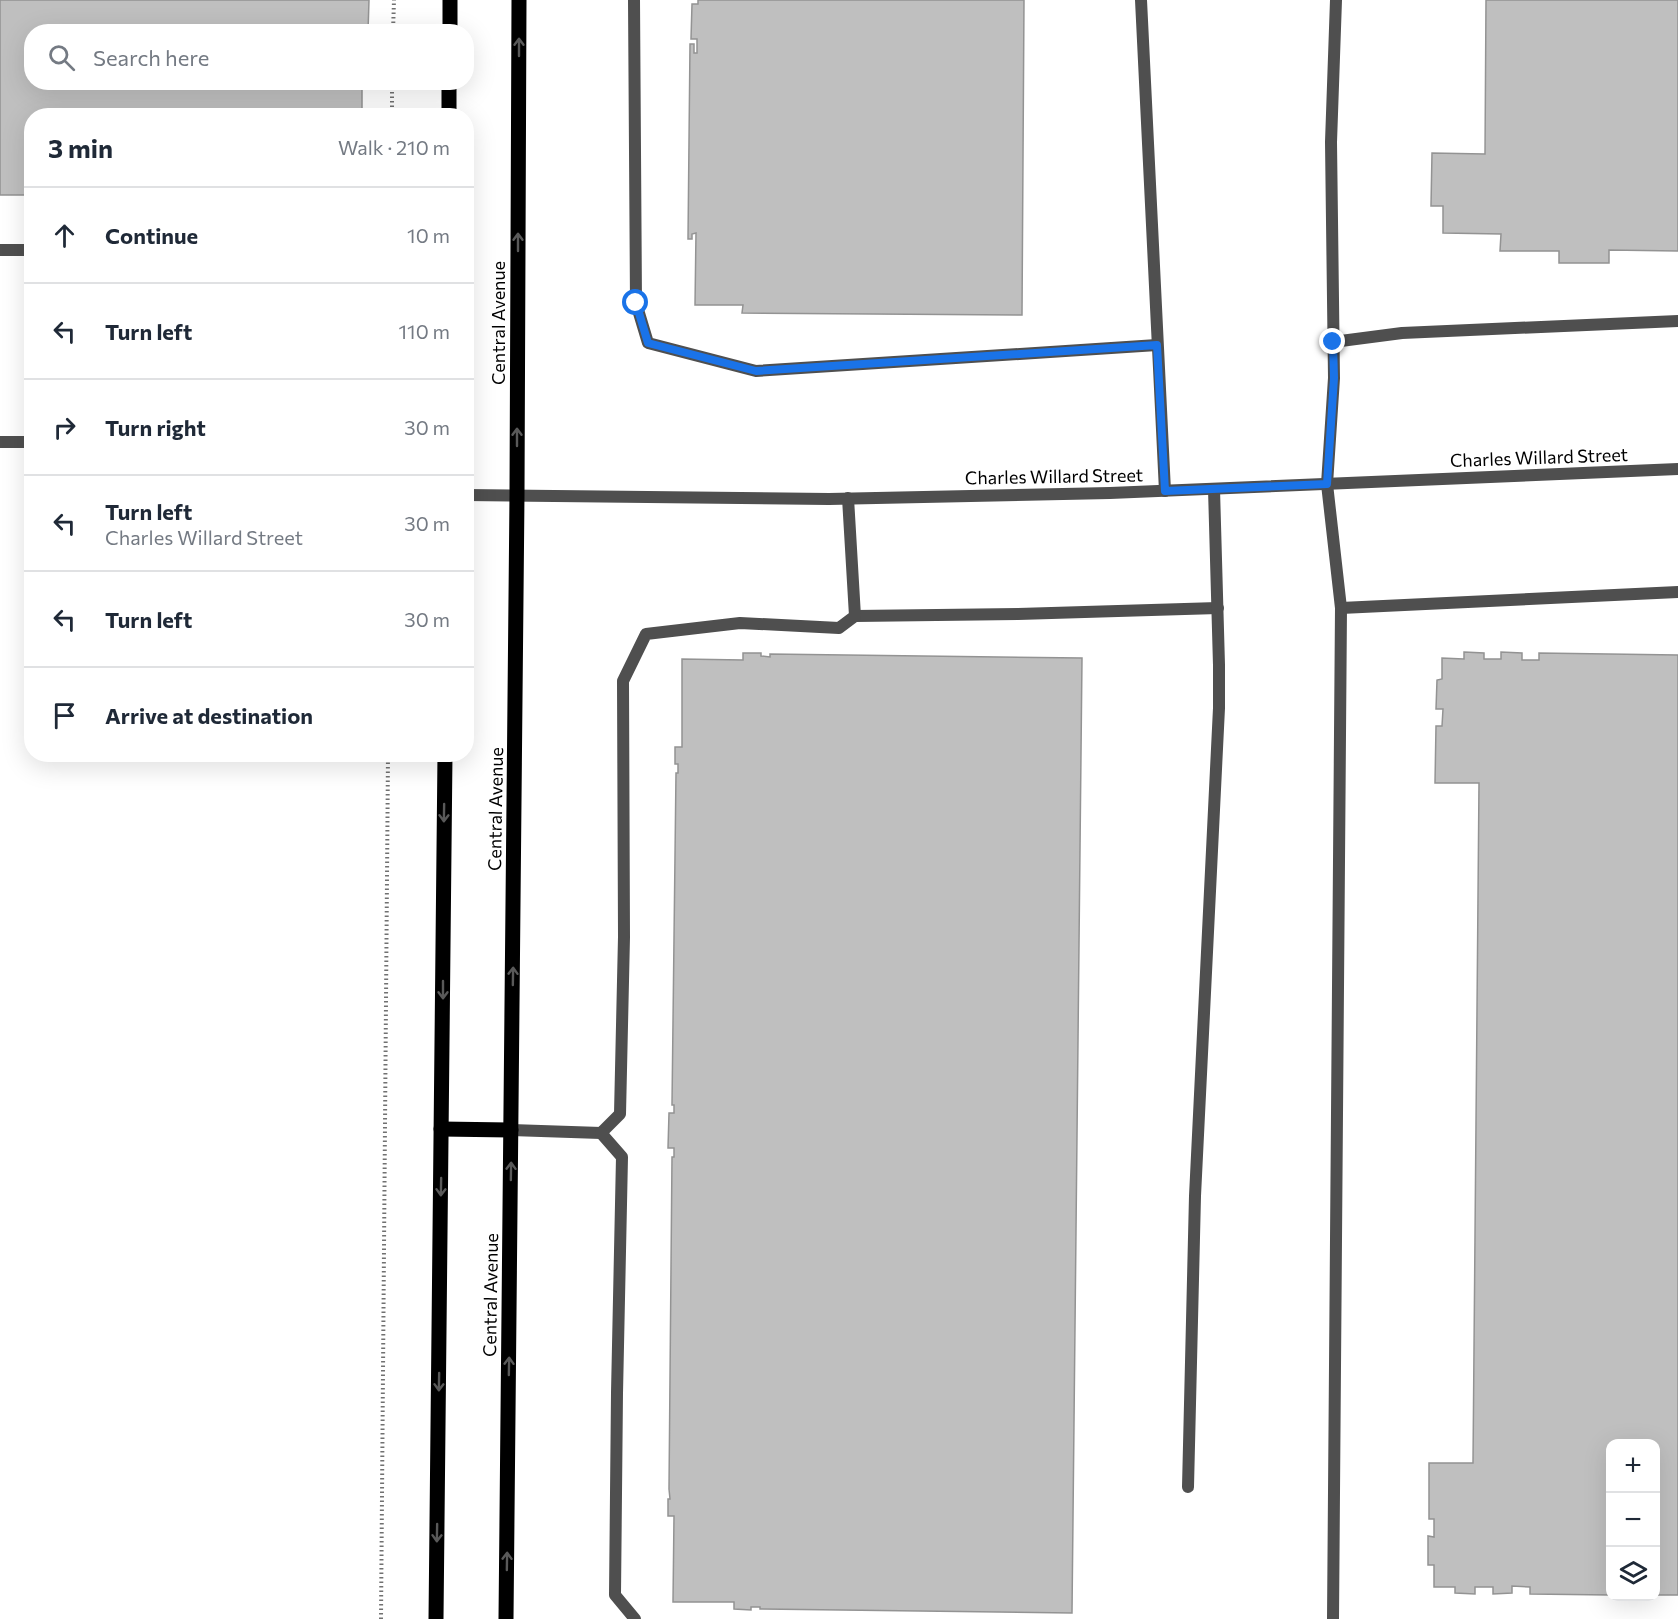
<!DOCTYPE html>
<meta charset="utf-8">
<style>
:root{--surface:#fff;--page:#f2f2f3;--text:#1f2937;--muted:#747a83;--line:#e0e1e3}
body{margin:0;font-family:Commissioner,sans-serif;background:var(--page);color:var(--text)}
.controls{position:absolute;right:18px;bottom:18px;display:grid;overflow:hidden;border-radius:12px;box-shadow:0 6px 24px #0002}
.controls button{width:54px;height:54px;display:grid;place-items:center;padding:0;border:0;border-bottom:2px solid var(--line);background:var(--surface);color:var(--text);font:30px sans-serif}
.stop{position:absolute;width:18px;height:18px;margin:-14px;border:4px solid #1a73e8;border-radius:50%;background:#fff}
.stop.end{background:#1a73e8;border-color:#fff;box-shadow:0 2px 6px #0008}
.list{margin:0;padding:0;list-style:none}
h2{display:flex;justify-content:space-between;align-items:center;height:78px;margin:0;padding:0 24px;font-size:26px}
h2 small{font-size:20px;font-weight:400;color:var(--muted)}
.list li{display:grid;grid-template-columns:39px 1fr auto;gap:18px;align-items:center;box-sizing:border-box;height:96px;padding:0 24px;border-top:2px solid var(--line)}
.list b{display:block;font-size:22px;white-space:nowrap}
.list p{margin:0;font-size:20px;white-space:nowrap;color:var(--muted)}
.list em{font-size:20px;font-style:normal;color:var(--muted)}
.icon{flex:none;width:33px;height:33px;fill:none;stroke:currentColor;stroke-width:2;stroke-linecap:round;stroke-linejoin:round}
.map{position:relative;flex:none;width:1678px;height:1619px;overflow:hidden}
.search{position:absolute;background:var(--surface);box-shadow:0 6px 24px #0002;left:24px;top:24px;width:450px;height:66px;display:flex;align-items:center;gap:15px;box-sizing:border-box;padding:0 21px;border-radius:24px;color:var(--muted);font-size:22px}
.panel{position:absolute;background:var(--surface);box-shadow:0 6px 24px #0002;left:24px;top:108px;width:450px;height:654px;border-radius:24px}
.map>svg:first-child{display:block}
.building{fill:#bfbfbf;stroke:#939393;stroke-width:1.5}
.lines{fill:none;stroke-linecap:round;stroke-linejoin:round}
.path{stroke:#717171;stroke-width:4;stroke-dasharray:1.5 3;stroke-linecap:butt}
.lane{stroke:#4f4f4f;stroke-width:12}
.street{stroke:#4f4f4f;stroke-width:12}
.primary{stroke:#000;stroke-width:15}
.oneway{stroke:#595959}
.route{stroke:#1a73e8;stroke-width:8}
.labels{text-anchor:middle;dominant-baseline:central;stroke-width:5;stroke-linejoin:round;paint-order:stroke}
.street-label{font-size:18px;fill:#000;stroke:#fff}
</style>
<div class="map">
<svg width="1678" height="1619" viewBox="0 0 1678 1619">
<rect width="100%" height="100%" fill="#fff"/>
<g class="building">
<path d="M0,0H369L368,32H32V82H362V116H32V195H0Z"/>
<path d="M698,0H1024L1022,315L742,313L743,305H695L696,233L692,234V239H688L690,44H694V53H697V39H691L692,4H698Z"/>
<path d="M1486,0H1678V251L1609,250V263H1559V251H1500L1501,234L1443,233V206H1431L1432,153L1485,154Z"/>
<path d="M1464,652L1484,653V659H1501V652L1522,653V660H1539V653L1678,655V1595H1656V1444H1610V1595L1530,1594V1587L1512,1586V1593L1493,1594V1587H1475V1594L1455,1593V1587H1434V1565H1428V1536L1434,1537V1519H1429V1463H1473L1479,783H1435L1436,726H1442L1443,709H1436L1437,680L1442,679V658L1464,659Z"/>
<path d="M743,653H761V656L770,657V654L1082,658L1072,1613L760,1609V1607H751V1610L734,1609V1602H673L674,1516H668V1499H670L669,1489L672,1157H674V1148H668L669,1113H674V1105H672L676,773H678V764H675V747H682V659L743,660Z"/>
</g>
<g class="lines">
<g class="path">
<path d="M393,32L394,0"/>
<path d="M392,116V82"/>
<path d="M381,1619L388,754"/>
</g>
<g class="lane">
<path d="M634,0L636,303L648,343L756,371L1157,345"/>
<path d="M1141,0L1165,491"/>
<path d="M1336,0L1331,142L1334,378L1327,484L1341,608L1678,592"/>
<path d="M0,250H32"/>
<path d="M1333,342L1402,333L1678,321"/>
<path d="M855,616L1018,614L1218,608"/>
<path d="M511,1130L601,1133L620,1114L624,937L623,681L646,634L740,623L839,628L855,616L848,498"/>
<path d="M601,1133L622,1157L617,1393L615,1595L635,1619"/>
<path d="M1188,1487L1195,1196L1219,708V665L1214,489"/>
<path d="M1333,1619L1341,608"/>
</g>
<g class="street">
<path d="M0,442H32"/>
<path d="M466,495L829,499L1110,493L1678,469"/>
</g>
<g class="primary">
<path d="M450,32V0"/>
<path d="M449,116V82"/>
<path d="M441,1129L511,1130"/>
<path d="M436,1619L445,754"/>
<path d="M506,1619L517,495L519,0"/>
</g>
</g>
<defs><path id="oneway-shaft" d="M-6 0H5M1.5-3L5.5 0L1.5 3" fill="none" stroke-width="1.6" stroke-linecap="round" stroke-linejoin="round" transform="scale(1.5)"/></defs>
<g class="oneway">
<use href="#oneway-shaft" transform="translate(519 47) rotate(-90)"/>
<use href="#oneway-shaft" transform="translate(518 242) rotate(-90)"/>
<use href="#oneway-shaft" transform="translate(517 437) rotate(-90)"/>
<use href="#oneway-shaft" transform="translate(444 813) rotate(91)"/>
<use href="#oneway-shaft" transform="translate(513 976) rotate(-89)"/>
<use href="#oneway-shaft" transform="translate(443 990) rotate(90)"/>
<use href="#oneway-shaft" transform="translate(511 1171) rotate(-89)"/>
<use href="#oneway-shaft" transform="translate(441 1187) rotate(91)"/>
<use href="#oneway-shaft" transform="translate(509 1366) rotate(-89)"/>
<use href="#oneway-shaft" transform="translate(439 1382) rotate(91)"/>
<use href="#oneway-shaft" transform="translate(437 1533) rotate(91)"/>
<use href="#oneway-shaft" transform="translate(507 1561) rotate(-89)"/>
</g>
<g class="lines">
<path class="route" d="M636,303L648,343L756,371L1157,345L1165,491L1327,484L1334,378L1333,342"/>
</g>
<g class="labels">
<g class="street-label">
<text transform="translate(498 323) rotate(-90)">Central Avenue</text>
<text transform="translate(1539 457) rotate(-2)">Charles Willard Street</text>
<text transform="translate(1054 476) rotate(-1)">Charles Willard Street</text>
<text transform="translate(495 809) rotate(-89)">Central Avenue</text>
<text transform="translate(490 1295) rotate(-89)">Central Avenue</text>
</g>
</g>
</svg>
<div class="controls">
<button>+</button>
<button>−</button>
<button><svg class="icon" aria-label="layers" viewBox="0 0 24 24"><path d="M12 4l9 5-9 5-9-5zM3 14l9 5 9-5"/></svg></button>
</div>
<div class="stop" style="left:636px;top:303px"></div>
<div class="stop end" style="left:1333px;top:342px"></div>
<div class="search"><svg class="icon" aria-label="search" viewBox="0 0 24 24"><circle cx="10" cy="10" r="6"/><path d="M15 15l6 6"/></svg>Search here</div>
<section class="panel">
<h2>3 min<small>Walk · 210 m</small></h2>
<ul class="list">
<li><svg class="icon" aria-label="ahead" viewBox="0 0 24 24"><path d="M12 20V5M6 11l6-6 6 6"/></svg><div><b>Continue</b></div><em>10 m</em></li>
<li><svg class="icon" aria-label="left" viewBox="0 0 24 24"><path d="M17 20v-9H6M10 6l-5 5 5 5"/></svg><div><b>Turn left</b></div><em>110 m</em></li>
<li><svg class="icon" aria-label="right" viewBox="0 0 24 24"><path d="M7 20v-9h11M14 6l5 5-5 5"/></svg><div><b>Turn right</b></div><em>30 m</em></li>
<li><svg class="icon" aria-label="left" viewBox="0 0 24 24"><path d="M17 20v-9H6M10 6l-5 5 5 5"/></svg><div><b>Turn left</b><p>Charles Willard Street</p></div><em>30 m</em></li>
<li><svg class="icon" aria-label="left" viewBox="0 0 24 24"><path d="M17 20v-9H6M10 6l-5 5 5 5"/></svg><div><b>Turn left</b></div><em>30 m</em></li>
<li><svg class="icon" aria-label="arrive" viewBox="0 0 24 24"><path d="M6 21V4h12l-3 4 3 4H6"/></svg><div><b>Arrive at destination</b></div></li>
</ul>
</section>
</div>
